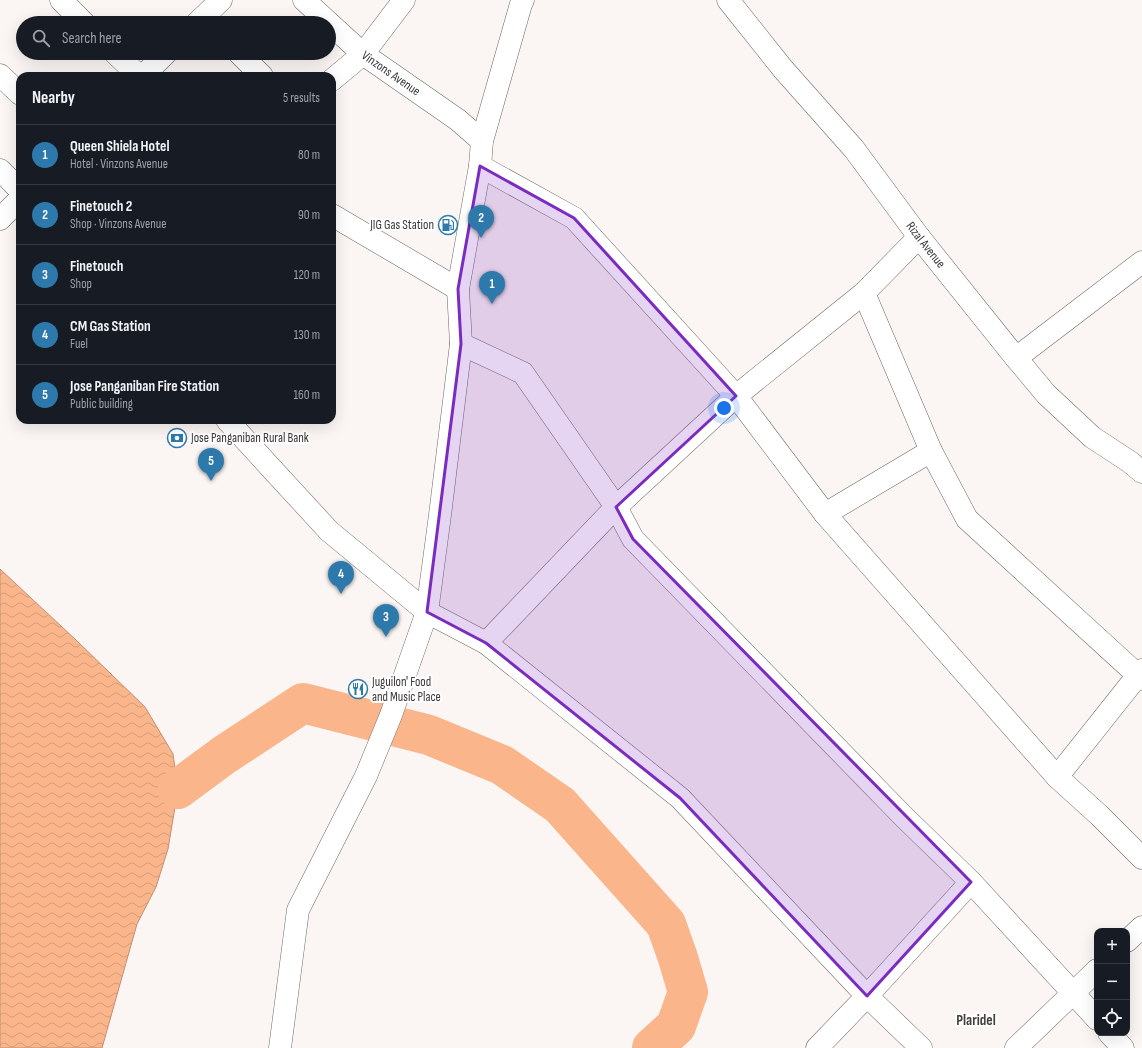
<!DOCTYPE html>
<meta charset="utf-8">
<style>
:root{--surface:#171b24;--page:#20242c;--text:#f1f3f6;--muted:#9ea1a6;--line:#363941;--accent:#2e79ac}
body{margin:0;font-family:"Sofia Sans Condensed",sans-serif;background:var(--page);color:var(--text)}
.controls{position:absolute;right:12px;bottom:12px;display:grid;overflow:hidden;border-radius:8px;box-shadow:0 4px 16px #0002}
.controls button{width:36px;height:36px;display:grid;place-items:center;padding:0;border:0;border-bottom:1px solid var(--line);background:var(--surface);color:var(--text);font:20px sans-serif}
.you{position:absolute;left:724px;top:408px;width:14px;height:14px;margin:-10px;border:3px solid #fff;border-radius:50%;background:#1a73e8;box-shadow:0 0 0 6px #1a73e833}
.badge{display:grid;place-items:center;width:26px;height:26px;border-radius:50%;background:var(--accent);color:#fff;font-size:13px;font-weight:700}
.pin{position:absolute;translate:-50% -33px;filter:drop-shadow(0 1px 2px #0008)}
.pin::after{content:'';position:absolute;top:21px;width:14px;height:12px;background:inherit;clip-path:polygon(0 0,100% 0,50% 100%)}
.list{margin:0;padding:0;list-style:none}
h2{display:flex;justify-content:space-between;align-items:center;height:52px;margin:0;padding:0 16px;font-size:17px}
h2 small{font-size:13px;font-weight:400;color:var(--muted)}
.list li{display:grid;grid-template-columns:26px 1fr auto;gap:12px;align-items:center;box-sizing:border-box;height:60px;padding:0 16px;border-top:1px solid var(--line)}
.list b{display:block;font-size:15px;white-space:nowrap}
.list p{margin:0;font-size:13px;white-space:nowrap;color:var(--muted)}
.list em{font-size:13px;font-style:normal;color:var(--muted)}
.icon{flex:none;width:22px;height:22px;fill:none;stroke:currentColor;stroke-width:2;stroke-linecap:round;stroke-linejoin:round}
.map{position:relative;flex:none;width:1142px;height:1048px;overflow:hidden}
.search{position:absolute;background:var(--surface);box-shadow:0 4px 16px #0002;left:16px;top:16px;width:320px;height:44px;display:flex;align-items:center;gap:10px;box-sizing:border-box;padding:0 14px;border-radius:22px;color:var(--muted);font-size:15px}
.panel{position:absolute;background:var(--surface);box-shadow:0 4px 16px #0002;left:16px;top:72px;width:320px;height:352px;border-radius:12px}
.map>svg:first-child{display:block}
.water{fill:url(#water-waves);stroke:#c08f72}
.lines{fill:none;stroke-linecap:round;stroke-linejoin:round}
.river{stroke:#fab58b;stroke-width:40}
.minor-casing{stroke:#6e6a67;stroke-width:23}
.major-casing{stroke:#6e6a67;stroke-width:23}
.minor{stroke:#fff;stroke-width:22}
.major{stroke:#fff;stroke-width:22}
.marked{fill:#7b2cbf;fill-opacity:0.2;stroke:#7b2cbf;stroke-width:3;stroke-linejoin:round}
.labels{text-anchor:middle;dominant-baseline:central;stroke-width:4;stroke-linejoin:round;paint-order:stroke}
.street-label{font-size:13px;fill:#393736;stroke:#fff}
.poi-label{font-size:13px;fill:#393736;stroke:#fff;text-anchor:start}
.quarter-label{font-size:15px;font-weight:bold;fill:#44403e;stroke:#fff}
</style>
<div class="map">
<svg width="1142" height="1048" viewBox="0 0 1142 1048">
<defs>
<pattern id="water-waves" width="16" height="10" patternUnits="userSpaceOnUse"><rect width="16" height="10" fill="#fab58b"/><path d="M0 5q4-4 8 0t8 0" fill="none" stroke="#d79c79"/></pattern>
</defs>
<rect width="100%" height="100%" fill="#fbf6f3"/>
<path class="water" d="M0,569L76,640L145,707L173,754L178,789L168,849L156,887L137,924L102,1048H0Z"/>
<g class="lines">
<path class="river" d="M178,789L224,755L303,703L429,735L502,765L560,805L666,924L678,958L688,992L676,1026L652,1048"/>
<defs>
<g id="minor">
<path d="M61,0L84,23"/>
<path id="s1" d="M304,0L363,54L458,120L482,141"/>
<path d="M197,23L221,0"/>
<path d="M115,53L139,76"/>
<path d="M239,53L262,76"/>
<path d="M0,75L20,94"/>
<path d="M143,76L166,53"/>
<path d="M332,80L363,54L404,0"/>
<path d="M480,166L574,218L736,396L825,514L1057,777L1100,816L1142,858"/>
<path d="M0,170L20,190"/>
<path d="M332,215L458,289"/>
<path d="M0,219L20,199"/>
<path d="M864,293L931,451L967,519L1142,679"/>
<path d="M461,344L523,373L616,507L633,539L904,817L971,882L1097,1019"/>
<path d="M1016,358L1142,262"/>
<path d="M227,420L329,531L427,612L486,643L680,798L867,996L921,1048"/>
<path d="M825,514L931,451"/>
<path d="M486,643L616,507L736,396L864,293L919,237"/>
<path d="M1057,777L1142,670"/>
<path d="M1127,941L1142,927"/>
<path d="M1109,1033L1123,1048"/>
<path d="M280,1048L298,910L366,776L391,715L427,612L440,515L461,344L458,289L480,166L482,141L521,4L523,0"/>
<path d="M817,1048L867,996L971,882"/>
<path d="M1016,1048L1097,970"/>
</g>
<g id="major">
<path id="s2" d="M728,0L783,69L854,149L919,237L1016,358L1046,394L1092,437L1130,462L1142,472"/>
</g>
</defs>
<use href="#minor" class="minor-casing"/>
<use href="#major" class="major-casing"/>
<use href="#minor" class="minor"/>
<use href="#major" class="major"/>
</g>
<path class="marked" d="M480,166L574,218L736,396L616,507L633,539L971,882L867,996L680,798L486,643L427,612L461,344L458,289Z"/>
<defs>
<symbol id="fuel-ring" viewBox="-11 -11 22 22"><circle r="9.5" fill="#fff" stroke="#2e79ac" stroke-width="1.5"/><path d="M-5.5-6h7V0h2V4h1.3V-2.5L3-4.5l.8-.8L6-3V5H2.5V1h-1V6h-7ZM-4.2-4.7v3.2H.2V-4.7Z" fill="#2e79ac"/></symbol>
<symbol id="bank-ring" viewBox="-11 -11 22 22"><circle r="9.5" fill="#fff" stroke="#2e79ac" stroke-width="1.5"/><path d="M-6-4H6V4H-6ZM0-2.3a2.3 2.3 0 1 0 0 4.6a2.3 2.3 0 1 0 0-4.6Z" fill="#2e79ac"/></symbol>
<symbol id="restaurant-ring" viewBox="-11 -11 22 22"><circle r="9.5" fill="#fff" stroke="#2e79ac" stroke-width="1.5"/><path d="M-5-6h1v4h1v-4h1v4h1v-4h1v5L-1.5 .5V6h-2V.5L-5-1ZM5-6V6H3V1.5H1.5Q1.5-4 5-6Z" fill="#2e79ac"/></symbol>
</defs>
<g fill-rule="evenodd">
<use href="#fuel-ring" x="437" y="214" width="22" height="22"/>
<use href="#bank-ring" x="166" y="427" width="22" height="22"/>
<use href="#restaurant-ring" x="347" y="678" width="22" height="22"/>
</g>
<g class="labels">
<g class="street-label">
<text stroke="none"><textPath href="#s1" startOffset="114">Vinzons Avenue</textPath></text>
<text stroke="none"><textPath href="#s2" startOffset="315">Rizal Avenue</textPath></text>
</g>
<g class="poi-label">
<text x="434" y="225" text-anchor="end">JIG Gas Station</text>
<text x="191" y="438">Jose Panganiban Rural Bank</text>
<text x="372" y="682">Juguilon' Food<tspan x="372" dy="15">and Music Place</tspan></text>
</g>
<g class="quarter-label">
<text x="976" y="1020">Plaridel</text>
</g>
</g>
</svg>
<div class="controls">
<button>+</button>
<button>−</button>
<button><svg class="icon" aria-label="locate" viewBox="0 0 24 24"><circle cx="12" cy="12" r="6"/><path d="M12 2v4M12 18v4M2 12h4M18 12h4"/></svg></button>
</div>
<div class="you"></div>
<div class="pin badge" style="left:492px;top:304px">1</div>
<div class="pin badge" style="left:481px;top:238px">2</div>
<div class="pin badge" style="left:386px;top:637px">3</div>
<div class="pin badge" style="left:341px;top:594px">4</div>
<div class="pin badge" style="left:211px;top:481px">5</div>
<div class="search"><svg class="icon" aria-label="search" viewBox="0 0 24 24"><circle cx="10" cy="10" r="6"/><path d="M15 15l6 6"/></svg>Search here</div>
<section class="panel">
<h2>Nearby<small>5 results</small></h2>
<ul class="list">
<li><span class="badge">1</span><div><b>Queen Shiela Hotel</b><p>Hotel · Vinzons Avenue</p></div><em>80 m</em></li>
<li><span class="badge">2</span><div><b>Finetouch 2</b><p>Shop · Vinzons Avenue</p></div><em>90 m</em></li>
<li><span class="badge">3</span><div><b>Finetouch</b><p>Shop</p></div><em>120 m</em></li>
<li><span class="badge">4</span><div><b>CM Gas Station</b><p>Fuel</p></div><em>130 m</em></li>
<li><span class="badge">5</span><div><b>Jose Panganiban Fire Station</b><p>Public building</p></div><em>160 m</em></li>
</ul>
</section>
</div>
